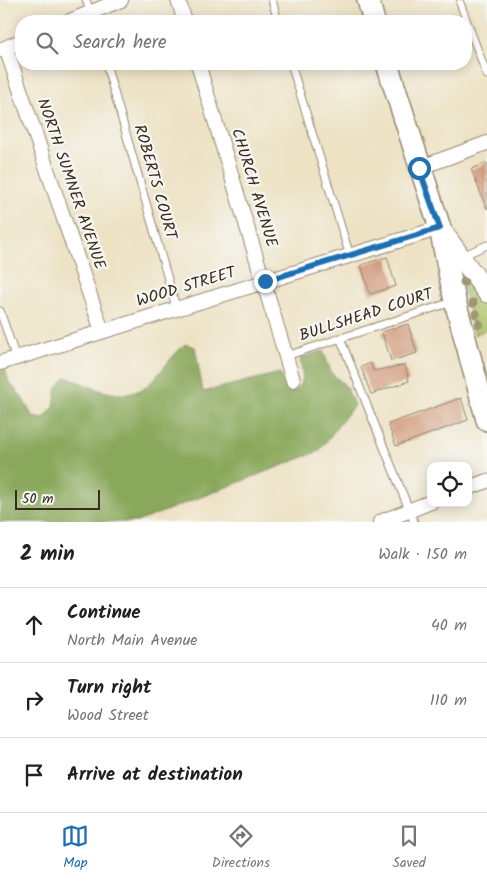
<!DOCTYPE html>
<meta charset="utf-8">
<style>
:root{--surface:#fff;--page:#f2f2f2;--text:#202124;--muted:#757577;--line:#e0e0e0;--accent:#1f6fb2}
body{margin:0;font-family:Kalam,sans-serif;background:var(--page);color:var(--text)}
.controls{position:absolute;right:15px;bottom:15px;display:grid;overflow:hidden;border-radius:10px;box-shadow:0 2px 12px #0003}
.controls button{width:45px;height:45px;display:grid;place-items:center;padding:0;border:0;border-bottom:1px solid var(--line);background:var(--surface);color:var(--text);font:25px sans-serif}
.scale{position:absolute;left:15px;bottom:12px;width:85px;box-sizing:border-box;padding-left:5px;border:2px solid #3b2a1e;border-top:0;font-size:14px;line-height:18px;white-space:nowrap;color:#3b2a1e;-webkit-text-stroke:4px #f6f6f2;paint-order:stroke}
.stop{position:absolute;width:15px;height:15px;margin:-11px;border:4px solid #1f6fb2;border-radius:50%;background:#fff}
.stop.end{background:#1f6fb2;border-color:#fff;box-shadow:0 1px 5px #0008}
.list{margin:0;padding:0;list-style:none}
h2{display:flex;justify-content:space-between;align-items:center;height:65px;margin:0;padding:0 20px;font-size:21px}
h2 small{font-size:16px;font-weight:400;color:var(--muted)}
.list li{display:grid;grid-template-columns:32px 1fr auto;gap:15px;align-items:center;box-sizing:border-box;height:75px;padding:0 20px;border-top:1px solid var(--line)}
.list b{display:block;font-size:19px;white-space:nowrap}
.list p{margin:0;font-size:16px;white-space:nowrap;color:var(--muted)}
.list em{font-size:16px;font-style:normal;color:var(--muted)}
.icon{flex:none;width:28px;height:28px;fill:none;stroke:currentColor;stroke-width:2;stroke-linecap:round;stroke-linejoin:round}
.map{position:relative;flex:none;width:487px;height:522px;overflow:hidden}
.search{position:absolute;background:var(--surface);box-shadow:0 2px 12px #0003;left:15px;right:15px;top:15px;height:55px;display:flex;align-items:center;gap:12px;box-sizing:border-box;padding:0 18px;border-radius:20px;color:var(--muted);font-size:19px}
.sheet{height:290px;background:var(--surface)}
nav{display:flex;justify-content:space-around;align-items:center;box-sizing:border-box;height:70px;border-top:1px solid var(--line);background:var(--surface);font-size:14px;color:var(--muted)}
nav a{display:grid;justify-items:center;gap:2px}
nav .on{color:var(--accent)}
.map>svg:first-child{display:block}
.green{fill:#aec267;stroke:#747642}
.forest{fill:#8aa85c;stroke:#62693d}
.building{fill:#d29d7f}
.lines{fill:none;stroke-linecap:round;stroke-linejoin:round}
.service-casing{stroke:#948671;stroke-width:9}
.minor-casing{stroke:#948671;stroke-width:16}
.secondary-casing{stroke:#948671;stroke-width:21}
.primary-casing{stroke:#948671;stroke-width:24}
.service{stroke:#fff;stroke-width:7}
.minor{stroke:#fff;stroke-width:14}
.secondary{stroke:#fff;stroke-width:19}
.primary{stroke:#fff;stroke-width:21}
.tree{fill:#9e9675}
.route{stroke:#1f6fb2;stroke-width:6}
.labels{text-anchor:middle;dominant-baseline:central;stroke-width:4.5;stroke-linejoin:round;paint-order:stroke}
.street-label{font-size:16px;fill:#3b2a1e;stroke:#f6f6f2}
</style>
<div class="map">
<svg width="487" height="522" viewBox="0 0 487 522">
<rect width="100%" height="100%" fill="#f6f6f2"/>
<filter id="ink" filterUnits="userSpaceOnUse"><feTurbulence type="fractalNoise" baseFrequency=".02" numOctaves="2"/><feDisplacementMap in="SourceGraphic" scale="10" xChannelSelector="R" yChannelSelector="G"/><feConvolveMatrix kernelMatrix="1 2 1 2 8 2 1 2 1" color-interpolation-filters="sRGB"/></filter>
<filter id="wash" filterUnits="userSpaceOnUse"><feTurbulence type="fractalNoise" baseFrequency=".0096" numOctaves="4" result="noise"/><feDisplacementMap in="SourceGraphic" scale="20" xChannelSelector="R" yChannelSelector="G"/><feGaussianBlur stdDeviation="1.12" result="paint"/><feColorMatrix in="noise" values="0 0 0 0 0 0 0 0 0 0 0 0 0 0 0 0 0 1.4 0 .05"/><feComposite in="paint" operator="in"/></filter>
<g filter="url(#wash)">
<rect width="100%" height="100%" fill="#ede2c4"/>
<path class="green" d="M459,271L487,310V329L475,335Z"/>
<path class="forest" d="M185,344L195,347L203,392L280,373L288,392L296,391L303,379L300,358L323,351L332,374L346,386L354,405L319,451L137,522H0V371L5,369L9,382L21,396L33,417L43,419L54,407L57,387L66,377C98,389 130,409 157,376C166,365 174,354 185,344Z"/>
<g id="blocks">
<g class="building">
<path d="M487,163V209L471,169Z"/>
<path d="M387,257L396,286L370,294L361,265Z"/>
<path d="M408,324L417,353L391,361L382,332Z"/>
<path d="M371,363L373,371L405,365L409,381L371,394L361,367Z"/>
<path d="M461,398L468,420L396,446L388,424Z"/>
</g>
</g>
</g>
<g filter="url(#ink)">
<use href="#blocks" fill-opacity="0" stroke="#948671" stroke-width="1"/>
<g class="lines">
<defs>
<g id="service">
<path d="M86,0L94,21"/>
<path d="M272,0L278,21"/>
<path d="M460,3L487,75"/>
<path d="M106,64L176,307"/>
<path d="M291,64L350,256"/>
<path d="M462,256L487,245"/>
<path d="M0,311L16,358"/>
<path d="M340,338L414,522"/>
<path d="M286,356L452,302"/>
</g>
<g id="minor">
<path d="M178,0L185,21"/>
<path d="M70,21L121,0"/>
<path d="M6,48L102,331"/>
<path d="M0,50L21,41"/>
<path d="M198,64L293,380"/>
<path d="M419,168L487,143"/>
<path d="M0,363L440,228"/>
<path d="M468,488L487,481"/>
<path d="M380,522L431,502"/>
</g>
<path id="secondary" d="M440,228L487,293"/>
<g id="primary">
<path d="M368,0L374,21"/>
<path d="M387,64L440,228L455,301L487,420"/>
</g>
</defs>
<use href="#service" class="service-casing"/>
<use href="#minor" class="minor-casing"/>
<use href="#secondary" class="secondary-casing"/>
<use href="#primary" class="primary-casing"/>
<use href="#service" class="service"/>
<use href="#minor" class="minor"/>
<use href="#secondary" class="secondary"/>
<use href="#primary" class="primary"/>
</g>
<g class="tree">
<circle cx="464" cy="282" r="4.5"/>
<circle cx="473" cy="303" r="4.5"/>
<circle cx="476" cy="314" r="4.5"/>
<circle cx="479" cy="324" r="4.5"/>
</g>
</g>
<g class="lines" filter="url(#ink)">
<path class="route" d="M265,281L440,228L419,168"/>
</g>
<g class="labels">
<g class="street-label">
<text transform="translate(155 182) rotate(74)">ROBERTS COURT</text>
<text transform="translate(71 184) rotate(71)">NORTH SUMNER AVENUE</text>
<text transform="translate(254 188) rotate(73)">CHURCH AVENUE</text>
<text transform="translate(186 287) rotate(-17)">WOOD STREET</text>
<text transform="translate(366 315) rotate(-18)">BULLSHEAD COURT</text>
</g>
</g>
</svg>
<div class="controls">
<button><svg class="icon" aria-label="locate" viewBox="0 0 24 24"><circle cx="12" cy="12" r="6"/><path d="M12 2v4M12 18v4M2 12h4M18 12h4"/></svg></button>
</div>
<div class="scale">50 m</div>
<div class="stop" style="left:419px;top:168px"></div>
<div class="stop end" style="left:265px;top:281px"></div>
<div class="search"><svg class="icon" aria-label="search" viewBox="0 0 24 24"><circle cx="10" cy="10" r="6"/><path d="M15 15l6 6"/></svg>Search here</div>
</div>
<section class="sheet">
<h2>2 min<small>Walk · 150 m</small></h2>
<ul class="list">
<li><svg class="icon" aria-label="ahead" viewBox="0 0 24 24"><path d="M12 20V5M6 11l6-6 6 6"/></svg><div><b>Continue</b><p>North Main Avenue</p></div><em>40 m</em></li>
<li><svg class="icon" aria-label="right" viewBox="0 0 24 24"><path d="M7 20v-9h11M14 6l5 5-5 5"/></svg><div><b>Turn right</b><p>Wood Street</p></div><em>110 m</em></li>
<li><svg class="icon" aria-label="arrive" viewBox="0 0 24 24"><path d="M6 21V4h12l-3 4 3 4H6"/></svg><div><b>Arrive at destination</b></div></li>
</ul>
</section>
<nav>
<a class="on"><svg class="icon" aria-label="map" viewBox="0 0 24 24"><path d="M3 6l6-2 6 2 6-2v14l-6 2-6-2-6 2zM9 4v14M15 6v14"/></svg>Map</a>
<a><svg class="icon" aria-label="directions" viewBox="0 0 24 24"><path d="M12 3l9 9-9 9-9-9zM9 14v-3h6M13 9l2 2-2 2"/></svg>Directions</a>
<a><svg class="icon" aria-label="saved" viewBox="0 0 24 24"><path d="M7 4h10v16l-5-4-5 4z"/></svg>Saved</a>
</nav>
